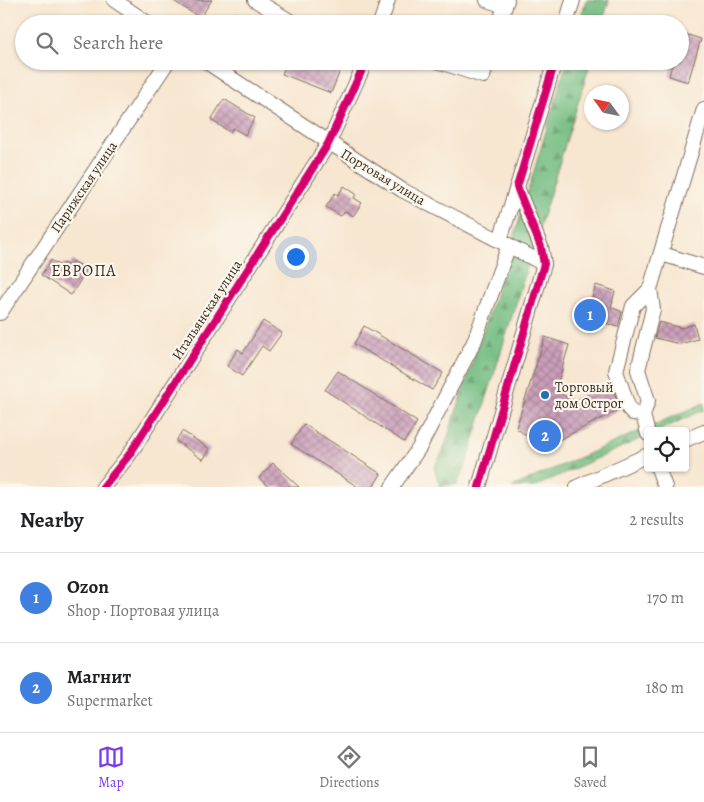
<!DOCTYPE html>
<meta charset="utf-8">
<style>
:root{--surface:#fff;--page:#f6f6f6;--text:#202124;--muted:#757577;--line:#e0e0e0;--accent:#7c3aed}
body{margin:0;font-family:Alegreya,serif;background:var(--page);color:var(--text)}
.controls{position:absolute;right:15px;bottom:15px;display:grid;overflow:hidden;border-radius:5px;box-shadow:0 1px 4px #0004}
.controls button{width:45px;height:45px;display:grid;place-items:center;padding:0;border:0;border-bottom:1px solid var(--line);background:var(--surface);color:var(--text);font:25px sans-serif}
.compass{position:absolute;left:584px;top:85px;width:45px;height:45px;border-radius:50%;background:var(--surface);box-shadow:0 1px 4px #0004;rotate:303deg}
.you{position:absolute;left:295px;top:256px;width:18px;height:18px;margin:-12px;border:4px solid #fff;border-radius:50%;background:#1a73e8;box-shadow:0 0 0 8px #1a73e833}
.badge{display:grid;place-items:center;width:32px;height:32px;border-radius:50%;background:var(--accent);color:#fff;font-size:16px;font-weight:700}
.pin{position:absolute;translate:-50% -50%;border:2px solid #fff;box-shadow:0 1px 5px #0006}
.list{margin:0;padding:0;list-style:none}
h2{display:flex;justify-content:space-between;align-items:center;height:65px;margin:0;padding:0 20px;font-size:21px}
h2 small{font-size:16px;font-weight:400;color:var(--muted)}
.list li{display:grid;grid-template-columns:32px 1fr auto;gap:15px;align-items:center;box-sizing:border-box;height:90px;padding:0 20px;border-top:1px solid var(--line)}
.list b{display:block;font-size:19px;white-space:nowrap}
.list p{margin:0;font-size:16px;white-space:nowrap;color:var(--muted)}
.list em{font-size:16px;font-style:normal;color:var(--muted)}
.icon{flex:none;width:28px;height:28px;fill:none;stroke:currentColor;stroke-width:2;stroke-linecap:round;stroke-linejoin:round}
.map{position:relative;flex:none;width:704px;height:487px;overflow:hidden}
.search{position:absolute;background:var(--surface);box-shadow:0 1px 4px #0004;left:15px;right:15px;top:15px;height:55px;display:flex;align-items:center;gap:12px;box-sizing:border-box;padding:0 18px;border-radius:28px;color:var(--muted);font-size:19px}
.sheet{height:245px;background:var(--surface)}
nav{display:flex;justify-content:space-around;align-items:center;box-sizing:border-box;height:70px;border-top:1px solid var(--line);background:var(--surface);font-size:14px;color:var(--muted)}
nav a{display:grid;justify-items:center;gap:2px}
nav .on{color:var(--accent)}
.map>svg:first-child{display:block}
.forest{fill:url(#forest-firs);stroke:#597451}
.building{fill:url(#building-cross-hatch)}
.lines{fill:none;stroke-linecap:round;stroke-linejoin:round}
.minor-casing{stroke:#7d6c5c;stroke-width:16}
.minor{stroke:#fff;stroke-width:14}
.cycleway-casing{stroke:#fbf7ec;stroke-width:11}
.cycleway{stroke:#d6006c;stroke-width:8}
.poi-dot{fill:#1f6fb2;stroke:#fbf7ec;stroke-width:2}
.labels{text-anchor:middle;dominant-baseline:central;stroke-width:4.5;stroke-linejoin:round;paint-order:stroke}
.street-label{font-size:14px;fill:#3b2a1e;stroke:#fbf7ec}
.poi-label{font-size:14px;fill:#3b2a1e;stroke:#fbf7ec;text-anchor:start}
.quarter-label{font-size:16px;letter-spacing:1px;fill:#3b2a1e;stroke:#fbf7ec}
</style>
<div class="map">
<svg width="704" height="487" viewBox="0 0 704 487">
<defs>
<pattern id="forest-firs" width="22" height="20" patternUnits="userSpaceOnUse" patternTransform="scale(1.25)"><rect width="22" height="20" fill="#77be84"/><path d="M5 1l3.5 6h-7zM16 11l3.5 6h-7z" fill="#639b6b"/></pattern>
<pattern id="building-cross-hatch" width="8" height="8" patternUnits="userSpaceOnUse" patternTransform="scale(1.25)"><rect width="8" height="8" fill="#ca9fba"/><path d="M0 0l8 8M0 8l8-8" fill="none" stroke="#a58297"/></pattern>
</defs>
<rect width="100%" height="100%" fill="#fbf7ec"/>
<filter id="ink" filterUnits="userSpaceOnUse"><feTurbulence type="fractalNoise" baseFrequency=".02" numOctaves="2"/><feDisplacementMap in="SourceGraphic" scale="10" xChannelSelector="R" yChannelSelector="G"/><feConvolveMatrix kernelMatrix="1 2 1 2 8 2 1 2 1" color-interpolation-filters="sRGB"/></filter>
<filter id="wash" filterUnits="userSpaceOnUse"><feTurbulence type="fractalNoise" baseFrequency=".0096" numOctaves="4" result="noise"/><feDisplacementMap in="SourceGraphic" scale="20" xChannelSelector="R" yChannelSelector="G"/><feGaussianBlur stdDeviation="1.12" result="paint"/><feColorMatrix in="noise" values="0 0 0 0 0 0 0 0 0 0 0 0 0 0 0 0 0 1.4 0 .05"/><feComposite in="paint" operator="in"/></filter>
<g filter="url(#wash)">
<rect width="100%" height="100%" fill="#f7e6d0"/>
<g class="forest">
<path d="M586,0H609L602,24H579Z"/>
<path d="M567,61H591L465,468L457,484L440,486L434,468L443,451L509,254Z"/>
<path d="M704,403V410L534,487H512Z"/>
</g>
<g id="blocks">
<g class="building">
<path d="M172,0H212L200,18Z"/>
<path d="M237,13L253,24H229Z"/>
<path d="M682,33L701,39L688,82L669,76L673,61H680Z"/>
<path d="M287,61H315L340,71L331,93L282,74Z"/>
<path d="M224,99L255,118L245,135L233,128L230,132L211,120Z"/>
<path d="M344,186L356,194L354,198L362,203L353,216L345,211L341,216L326,207L335,193L338,195Z"/>
<path d="M51,260L62,267L64,263L69,266L73,261L87,270L71,295L41,275Z"/>
<path d="M596,285L615,291L611,307L622,312L618,327L586,317Z"/>
<path d="M263,321L282,333L269,351L262,346L242,376L227,366L238,349L243,353Z"/>
<path d="M659,322L682,328L694,324L698,339L680,344L655,338Z"/>
<path d="M364,326L443,373L432,390L354,344Z"/>
<path d="M545,337L569,345L556,389L572,402L611,383L620,409L543,448L516,428Z"/>
<path d="M338,371L417,422L404,442L325,390Z"/>
<path d="M304,424L381,474L373,487H358L291,444Z"/>
<path d="M182,431L210,449L203,460L176,441Z"/>
<path d="M273,463L299,487H269L259,478Z"/>
</g>
</g>
</g>
<g filter="url(#ink)">
<use href="#blocks" fill-opacity="0" stroke="#7d6c5c" stroke-width="1"/>
<g class="lines">
<defs>
<g id="minor">
<path d="M114,0L149,24"/>
<path d="M255,0L295,24"/>
<path d="M487,0L505,6"/>
<path d="M380,24L388,0"/>
<path d="M499,24L507,0"/>
<path d="M566,24L573,0"/>
<path d="M205,61L402,190L544,264"/>
<path d="M437,61L483,76L488,61"/>
<path d="M500,240L517,187"/>
<path d="M662,254L704,267"/>
<path d="M0,313L168,61"/>
<path d="M643,415L633,413L629,409L616,371L633,306L650,289"/>
<path d="M648,434L643,415L648,401L638,370L653,309L650,289L704,109"/>
<path d="M685,440L704,432"/>
<path d="M658,468L665,487"/>
<path d="M103,487L129,455L328,144L366,61"/>
<path d="M392,487L419,448L474,342L509,245"/>
<path d="M479,487L544,264L541,247L517,187L555,61"/>
<path d="M577,487L648,455"/>
</g>
</defs>
<use href="#minor" class="minor-casing"/>
<use href="#minor" class="minor"/>
<defs>
<g id="cycleway">
<path d="M103,487L129,455L328,144L366,61"/>
<path d="M479,487L544,264L541,247L517,187L555,61"/>
</g>
</defs>
<use href="#cycleway" class="cycleway-casing"/>
<use href="#cycleway" class="cycleway"/>
</g>
</g>
<circle class="poi-dot" cx="545" cy="395" r="5"/>
<g class="labels">
<g class="street-label">
<text transform="translate(383 177) rotate(31)">Портовая улица</text>
<text transform="translate(84 187) rotate(-56)">Парижская улица</text>
<text transform="translate(207 310) rotate(-57)">Итальянская улица</text>
</g>
<g class="poi-label">
<text x="555" y="387">Торговый<tspan x="555" dy="16">дом Острог</tspan></text>
</g>
<g class="quarter-label">
<text x="84" y="271">ЕВРОПА</text>
</g>
</g>
</svg>
<div class="controls">
<button><svg class="icon" aria-label="locate" viewBox="0 0 24 24"><circle cx="12" cy="12" r="6"/><path d="M12 2v4M12 18v4M2 12h4M18 12h4"/></svg></button>
</div>
<svg class="compass" viewBox="-18 -18 36 36"><path d="M0-13l5 13h-10z" fill="#e53935"/><path d="M0 13l5-13h-10z" fill="#757577"/></svg>
<div class="you"></div>
<div class="pin badge" style="left:590px;top:315px;background:#3f7fe0">1</div>
<div class="pin badge" style="left:545px;top:436px;background:#3f7fe0">2</div>
<div class="search"><svg class="icon" aria-label="search" viewBox="0 0 24 24"><circle cx="10" cy="10" r="6"/><path d="M15 15l6 6"/></svg>Search here</div>
</div>
<section class="sheet">
<h2>Nearby<small>2 results</small></h2>
<ul class="list">
<li><span class="badge" style="background:#3f7fe0">1</span><div><b>Ozon</b><p>Shop · Портовая улица</p></div><em>170 m</em></li>
<li><span class="badge" style="background:#3f7fe0">2</span><div><b>Магнит</b><p>Supermarket</p></div><em>180 m</em></li>
</ul>
</section>
<nav>
<a class="on"><svg class="icon" aria-label="map" viewBox="0 0 24 24"><path d="M3 6l6-2 6 2 6-2v14l-6 2-6-2-6 2zM9 4v14M15 6v14"/></svg>Map</a>
<a><svg class="icon" aria-label="directions" viewBox="0 0 24 24"><path d="M12 3l9 9-9 9-9-9zM9 14v-3h6M13 9l2 2-2 2"/></svg>Directions</a>
<a><svg class="icon" aria-label="saved" viewBox="0 0 24 24"><path d="M7 4h10v16l-5-4-5 4z"/></svg>Saved</a>
</nav>
